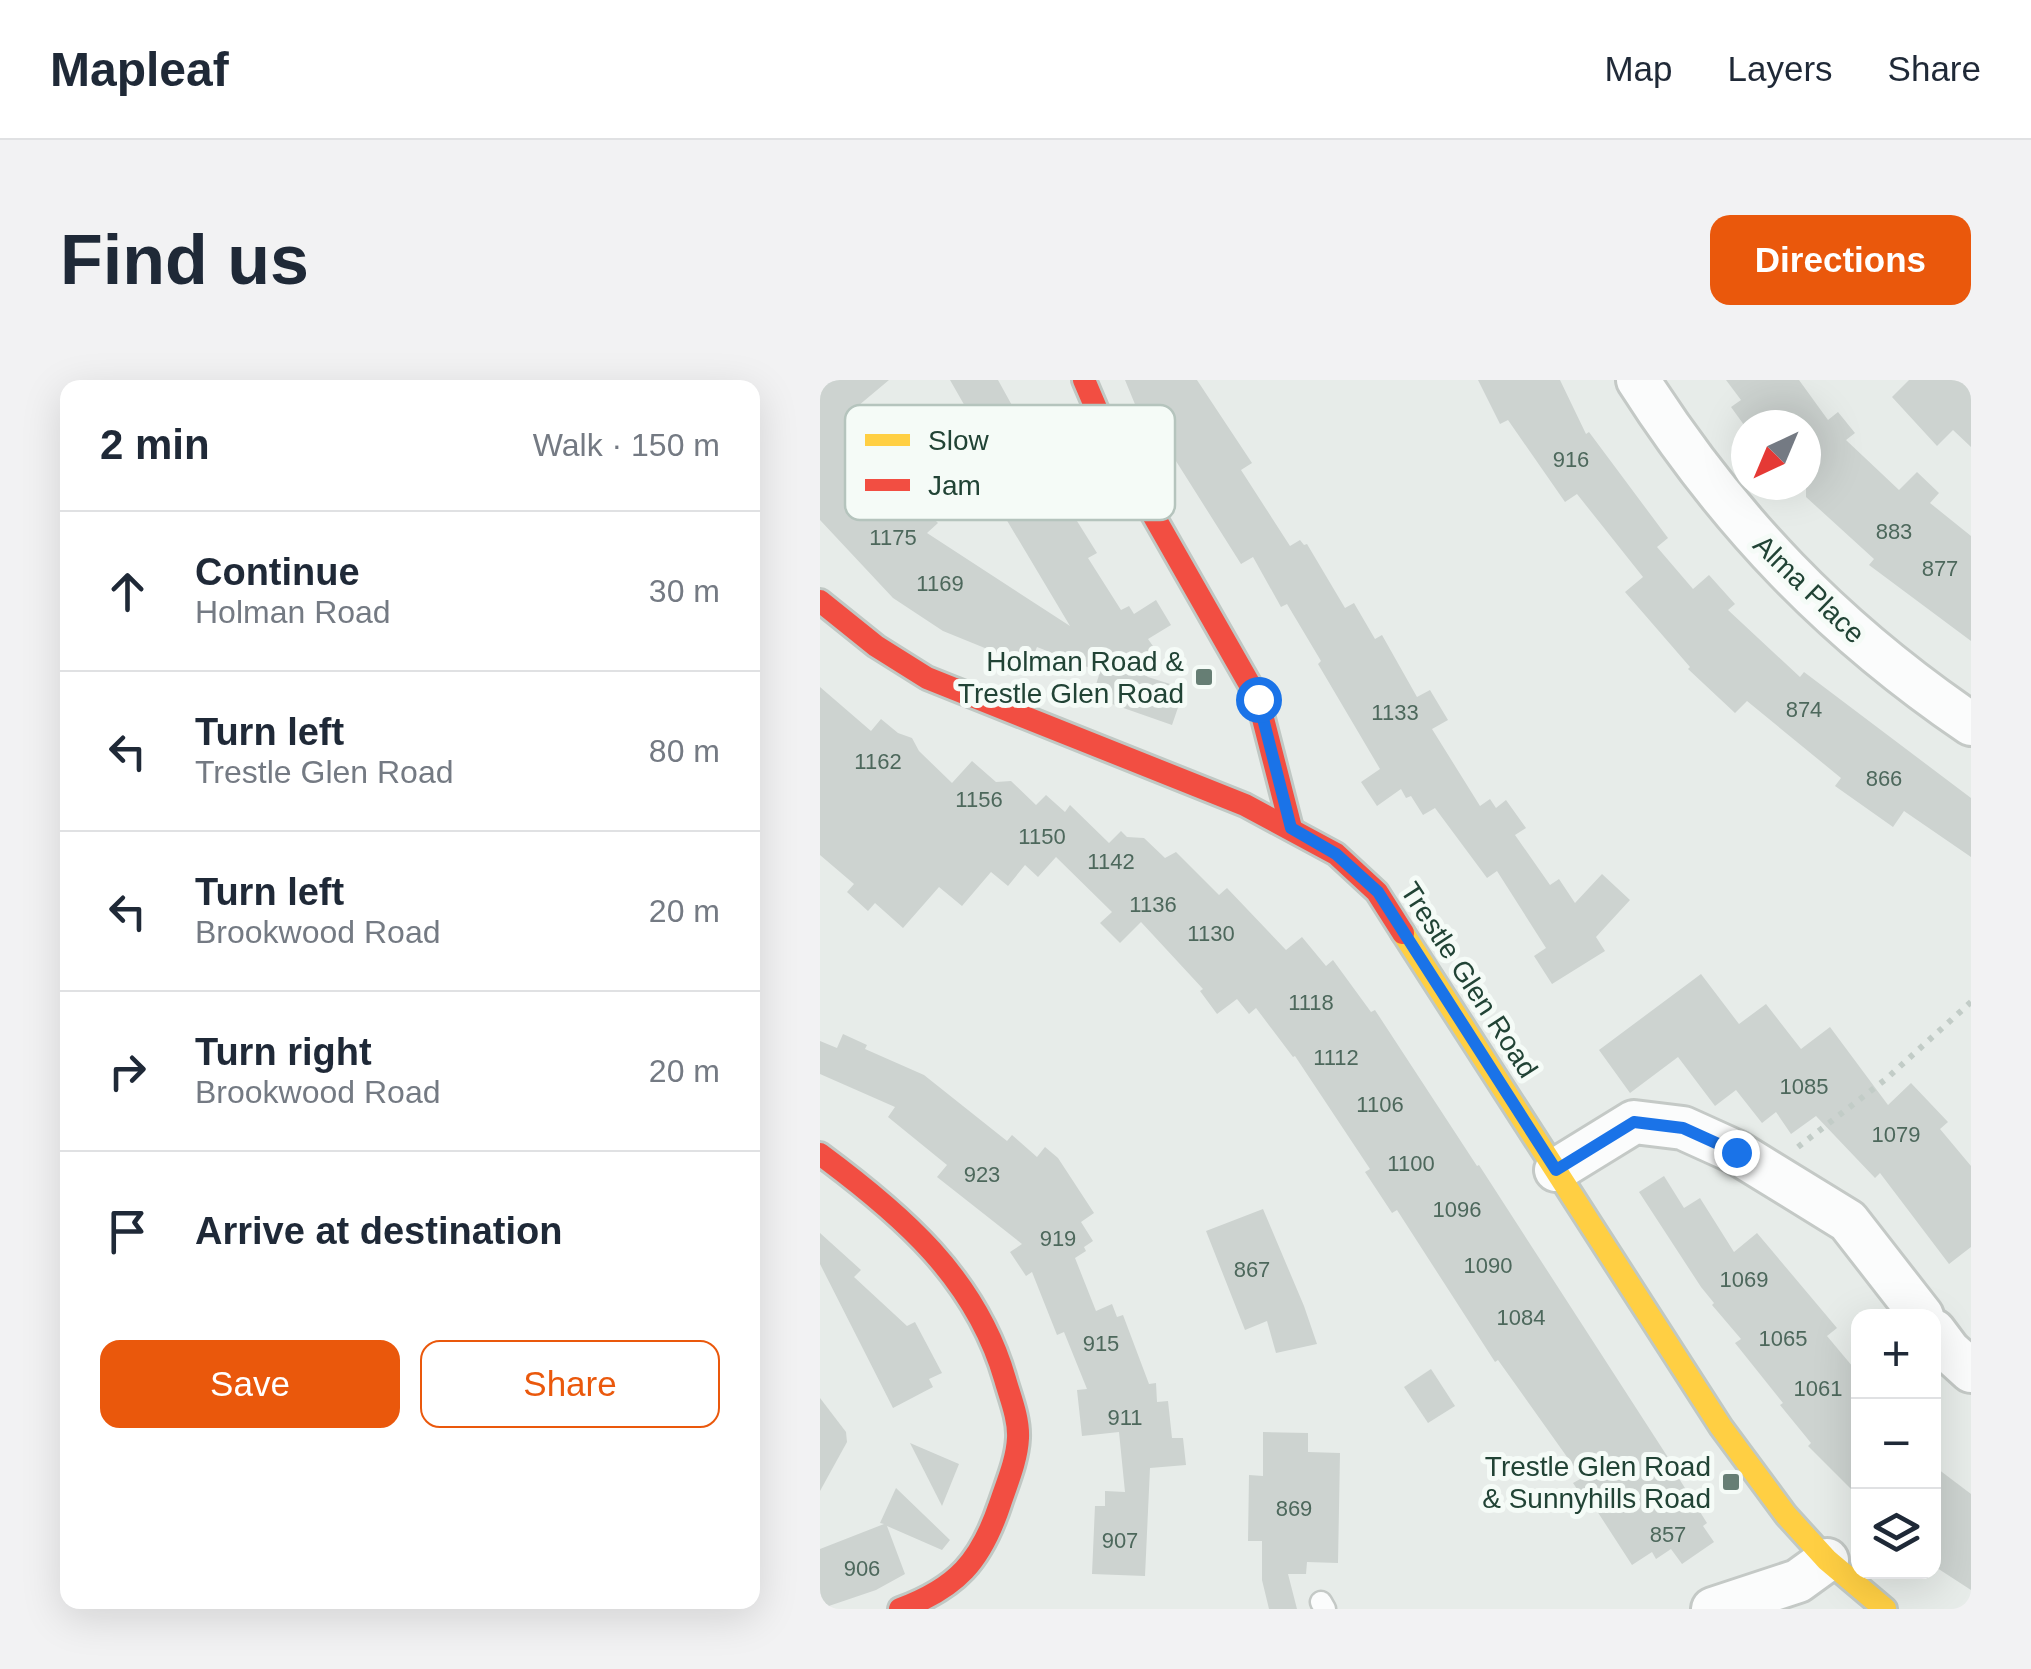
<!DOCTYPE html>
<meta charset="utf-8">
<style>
:root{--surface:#fff;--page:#f2f2f3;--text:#1f2937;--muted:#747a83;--line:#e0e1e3;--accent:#ea580c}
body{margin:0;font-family:Arial,sans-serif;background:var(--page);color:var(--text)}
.controls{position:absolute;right:30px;bottom:30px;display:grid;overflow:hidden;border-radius:20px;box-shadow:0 10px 40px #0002}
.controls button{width:90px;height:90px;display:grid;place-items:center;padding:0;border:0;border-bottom:2px solid var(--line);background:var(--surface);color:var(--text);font:50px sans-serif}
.compass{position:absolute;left:911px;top:30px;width:90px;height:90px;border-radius:50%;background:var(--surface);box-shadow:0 10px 40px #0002;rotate:224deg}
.stop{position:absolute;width:30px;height:30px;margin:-22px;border:8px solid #1a73e8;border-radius:50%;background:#fff}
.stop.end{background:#1a73e8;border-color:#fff;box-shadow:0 2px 10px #0008}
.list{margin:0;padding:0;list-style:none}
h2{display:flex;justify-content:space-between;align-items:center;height:130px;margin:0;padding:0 40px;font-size:42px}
h2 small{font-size:32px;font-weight:400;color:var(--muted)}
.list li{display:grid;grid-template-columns:65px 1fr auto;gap:30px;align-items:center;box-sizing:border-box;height:160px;padding:0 40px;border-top:2px solid var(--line)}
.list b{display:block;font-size:38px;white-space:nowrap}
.list p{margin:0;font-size:32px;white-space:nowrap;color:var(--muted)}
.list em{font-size:32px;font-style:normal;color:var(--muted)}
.actions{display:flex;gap:20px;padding:30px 40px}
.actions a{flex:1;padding:22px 0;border:2px solid var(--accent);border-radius:20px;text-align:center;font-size:35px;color:var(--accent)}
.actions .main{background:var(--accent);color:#fff}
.icon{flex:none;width:55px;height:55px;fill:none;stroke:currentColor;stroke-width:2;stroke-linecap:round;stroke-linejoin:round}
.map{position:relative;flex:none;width:1151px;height:1229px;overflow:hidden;border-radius:20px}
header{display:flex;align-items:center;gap:60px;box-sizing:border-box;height:140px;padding:0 50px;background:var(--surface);border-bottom:2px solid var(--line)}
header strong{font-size:48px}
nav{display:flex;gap:55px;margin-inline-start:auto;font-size:35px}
.intro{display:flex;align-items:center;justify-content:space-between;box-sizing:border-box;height:240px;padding:0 60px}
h1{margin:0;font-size:70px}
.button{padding:25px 45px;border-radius:20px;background:var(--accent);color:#fff;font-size:35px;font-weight:700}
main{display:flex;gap:60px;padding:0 60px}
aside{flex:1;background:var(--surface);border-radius:20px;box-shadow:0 10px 40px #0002}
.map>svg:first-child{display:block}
.building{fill:#cdd3d0}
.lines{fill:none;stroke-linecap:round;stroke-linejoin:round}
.lane-casing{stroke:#c4c9c6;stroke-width:25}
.street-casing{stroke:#c4c9c6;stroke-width:48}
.slow-casing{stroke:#c0c8c4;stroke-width:28}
.jam-casing{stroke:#c0c8c4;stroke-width:28}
.path{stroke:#c2ccc7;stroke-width:6;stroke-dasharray:5 8;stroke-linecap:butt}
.lane{stroke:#fbfcfc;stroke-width:20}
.street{stroke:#fbfcfc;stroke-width:42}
.slow{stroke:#ffcf43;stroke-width:22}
.jam{stroke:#f24e42;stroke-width:22}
.route{stroke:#1a73e8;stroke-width:12}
.poi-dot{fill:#667e74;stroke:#f5fbf7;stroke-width:4}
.labels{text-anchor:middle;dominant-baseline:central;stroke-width:10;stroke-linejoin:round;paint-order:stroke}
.number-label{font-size:22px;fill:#4d685c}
.street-label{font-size:28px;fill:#214335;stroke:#f5fbf7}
.poi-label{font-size:28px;fill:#214335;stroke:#f5fbf7;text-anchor:end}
.key{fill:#f5fbf7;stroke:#b5c4bd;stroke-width:2.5}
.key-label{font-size:28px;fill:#214335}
</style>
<header>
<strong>Mapleaf</strong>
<nav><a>Map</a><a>Layers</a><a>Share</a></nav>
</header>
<div class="intro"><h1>Find us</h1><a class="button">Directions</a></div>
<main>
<aside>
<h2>2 min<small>Walk · 150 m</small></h2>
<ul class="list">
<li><svg class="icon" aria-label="ahead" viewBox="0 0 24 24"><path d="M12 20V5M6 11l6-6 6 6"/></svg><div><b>Continue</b><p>Holman Road</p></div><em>30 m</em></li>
<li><svg class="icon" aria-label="left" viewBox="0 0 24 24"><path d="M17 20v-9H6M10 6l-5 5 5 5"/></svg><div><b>Turn left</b><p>Trestle Glen Road</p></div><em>80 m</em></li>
<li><svg class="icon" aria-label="left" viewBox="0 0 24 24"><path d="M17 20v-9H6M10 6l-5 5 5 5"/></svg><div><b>Turn left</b><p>Brookwood Road</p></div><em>20 m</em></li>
<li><svg class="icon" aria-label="right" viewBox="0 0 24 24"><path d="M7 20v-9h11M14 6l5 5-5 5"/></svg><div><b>Turn right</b><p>Brookwood Road</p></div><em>20 m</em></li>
<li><svg class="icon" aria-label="arrive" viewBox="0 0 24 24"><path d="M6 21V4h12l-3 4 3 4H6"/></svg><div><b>Arrive at destination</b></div></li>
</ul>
<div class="actions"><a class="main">Save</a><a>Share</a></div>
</aside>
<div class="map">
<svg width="1151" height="1229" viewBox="0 0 1151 1229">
<rect width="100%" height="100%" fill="#e7ece9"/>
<g class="building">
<path d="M0,0H69L32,31L66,72L72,67L124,128L110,135L118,143L107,153L250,246L155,87L169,80L150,45L154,42L130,0H178L215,67L212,69L277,173L268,178L301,230L309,226L314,234L336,220L351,245L328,259L335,269L309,285L328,297L350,304L347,311L362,316L352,345L272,317L280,292L217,267L209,286L123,251L73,218L0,140Z"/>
<path d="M305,0H377L432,83L421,90L470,166L480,160L484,165L487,164L525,228L534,223L555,259L562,255L597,317L610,310L628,340L612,349L660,426L670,419L676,428L686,420L706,448L695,455L730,505L739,499L755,523L782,494L810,520L776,557L785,571L732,604L714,576L726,568L677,491L667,498L615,428L603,435L591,416L586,418L581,409L557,426L541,402L560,389L498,284L501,281L467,224L461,227L433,177L421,184L325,32L319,34Z"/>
<path d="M658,0H740L766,54L769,52L848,158L837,167L873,209L889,195L915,224L908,230L980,297L984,292L1151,418V477L1084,431L1073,447L1015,406L1021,398L927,321L915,333L868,289L870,287L805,212L823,197L757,114L745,122L688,40L680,44Z"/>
<path d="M906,0H979L1008,40L1018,32L1035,53L1026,60L1079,110L1097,92L1119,113L1110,123L1151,156V261L1049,185L1054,179L986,117V45H924L911,27L921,20Z"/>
<path d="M1089,0H1151V67L1133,50L1117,66L1072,17Z"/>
<path d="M0,307L51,351L61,339L78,353L92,358L99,371L132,403L152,381L176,402L191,401L216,425L226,415L245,432L250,425L289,463L301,451L307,457L324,458L345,478L356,472L399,515L407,508L466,570L482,557L506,586L513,580L551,632L555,630L657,786L659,785L860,1096L858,1097L887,1143L883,1146L894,1162L862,1184L851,1169L836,1179L832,1172L812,1185L777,1131L773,1133L753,1103L762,1098L678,980L675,982L577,830L572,833L545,792L550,789L475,676L473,677L436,628L429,634L417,619L397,634L380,611L383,609L321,542L300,563L280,543L292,532L236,477L218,497L205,485L188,506L171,492L142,526L119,507L83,548L55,523L48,531L27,512L34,504L0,475Z"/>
<path d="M881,594L919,644L946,624L981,669L1010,647L1068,725L1091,703L1128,742L1120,749L1151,786V867L1129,884L1060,793L1055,798L996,736L971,754L956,732L942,743L916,710L895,726L858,677L810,713L779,670Z"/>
<path d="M23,654L47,665L45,669L104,695L187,761L192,755L217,777L225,767L238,778L274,833L261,842L273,861L264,867L266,871L255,878L276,931L292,924L297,937L303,935L329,1004L336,1003L337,1022L348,1021L352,1058H363L366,1085L330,1088L325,1196L272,1194L275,1126H285V1111L305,1112L299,1052L262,1056L257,1010L267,1009L244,952L237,955L212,892L206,896L190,872L202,864L117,797L127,785L68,737L75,727L0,694V661L17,668Z"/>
<path d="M844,796L864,828L880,818L914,872L937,853L1017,948L1007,956L1038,993V1116L988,1066L991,1063L960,1025L963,1023L915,963L921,959L892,925L894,923L881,907L819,812Z"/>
<path d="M443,829L484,926L497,964L456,973L447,941L425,950L386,851Z"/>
<path d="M0,853L41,890L34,897L87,946L95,942L122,993L109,999L113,1007L73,1028L0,884Z"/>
<path d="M611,989L635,1026L608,1043L584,1007Z"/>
<path d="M0,1018L26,1052L27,1062L0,1111Z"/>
<path d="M443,1052L488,1053V1072L520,1073L518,1183L487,1182L486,1194H468L477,1229H449L442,1200V1161H428L429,1095L443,1096Z"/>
<path d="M90,1063L139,1084L122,1126Z"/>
<path d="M1114,1086L1151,1114V1210L1114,1186Z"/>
<path d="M76,1108L130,1160L122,1170L67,1146L85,1194L56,1210L0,1229V1169L64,1144L60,1143Z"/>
</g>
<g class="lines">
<defs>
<path id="lane" d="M501,1222L505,1229"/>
<g id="street">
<path d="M818,0C908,141 1013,250 1151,344"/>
<path d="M736,790L814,742L863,748L916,772L1028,841L1102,936"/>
<path d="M1114,951L1129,971L1151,991"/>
<path d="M893,1229L978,1201L1007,1180"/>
</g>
<path id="slow" d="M583,553L901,1047L966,1135L1007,1180L1065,1229"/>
<g id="jam">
<path d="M264,0L287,54L438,319L471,448"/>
<path d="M0,221L56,266L107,298L425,425L516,474L557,512L583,553"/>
<path d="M0,774C81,834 156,898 185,999C190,1017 199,1038 198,1058C197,1080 187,1103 180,1124C161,1181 137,1208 80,1229"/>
</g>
</defs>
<use href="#lane" class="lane-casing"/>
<use href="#street" class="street-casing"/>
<use href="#slow" class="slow-casing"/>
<use href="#jam" class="jam-casing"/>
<path class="path" d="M978,767L1066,699L1151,622"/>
<use href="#lane" class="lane"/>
<use href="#street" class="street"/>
<use href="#slow" class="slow"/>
<use href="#jam" class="jam"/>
</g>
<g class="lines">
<path class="route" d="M438,319L471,448L516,474L558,512L736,790L814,742L863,748L916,772"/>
</g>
<g class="poi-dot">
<rect x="374" y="287" width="20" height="20" rx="5"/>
<rect x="901" y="1092" width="20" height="20" rx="5"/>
</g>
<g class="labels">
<g class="number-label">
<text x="751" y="79">916</text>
<text x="1074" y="151">883</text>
<text x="73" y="157">1175</text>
<text x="1120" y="188">877</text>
<text x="120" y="203">1169</text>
<text x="984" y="329">874</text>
<text x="575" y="332">1133</text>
<text x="58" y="381">1162</text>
<text x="1064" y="398">866</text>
<text x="159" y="419">1156</text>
<text x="222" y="456">1150</text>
<text x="291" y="481">1142</text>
<text x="333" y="524">1136</text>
<text x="391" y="553">1130</text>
<text x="491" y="622">1118</text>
<text x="516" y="677">1112</text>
<text x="984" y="706">1085</text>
<text x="560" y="724">1106</text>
<text x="1076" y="754">1079</text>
<text x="591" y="783">1100</text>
<text x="162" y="794">923</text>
<text x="637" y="829">1096</text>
<text x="238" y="858">919</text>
<text x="668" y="885">1090</text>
<text x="432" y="889">867</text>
<text x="924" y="899">1069</text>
<text x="701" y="937">1084</text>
<text x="963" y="958">1065</text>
<text x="281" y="963">915</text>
<text x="998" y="1008">1061</text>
<text x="305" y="1037">911</text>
<text x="474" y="1128">869</text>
<text x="848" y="1154">857</text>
<text x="300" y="1160">907</text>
<text x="42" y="1188">906</text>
</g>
<g class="street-label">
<text transform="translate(989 209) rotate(44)">Alma Place</text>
<text transform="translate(649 600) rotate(57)">Trestle Glen Road</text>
</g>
<g class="poi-label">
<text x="364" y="281">Holman Road &amp;<tspan x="364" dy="32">Trestle Glen Road</tspan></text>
<text x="891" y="1086">Trestle Glen Road<tspan x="891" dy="32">&amp; Sunnyhills Road</tspan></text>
</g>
</g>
<rect x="25" y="25" width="330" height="115" rx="15" class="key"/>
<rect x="45" y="54" width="45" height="12" fill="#ffcf43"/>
<rect x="45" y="99" width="45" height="12" fill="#f24e42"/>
<g class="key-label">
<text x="108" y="70">Slow</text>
<text x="108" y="115">Jam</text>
</g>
</svg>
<div class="controls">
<button>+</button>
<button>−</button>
<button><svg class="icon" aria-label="layers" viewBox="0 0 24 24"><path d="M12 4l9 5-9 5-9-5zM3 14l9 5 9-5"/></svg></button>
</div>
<svg class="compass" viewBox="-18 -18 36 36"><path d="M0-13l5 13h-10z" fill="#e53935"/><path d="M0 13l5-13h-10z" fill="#747a83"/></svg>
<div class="stop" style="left:438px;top:319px"></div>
<div class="stop end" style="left:916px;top:772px"></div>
</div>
</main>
